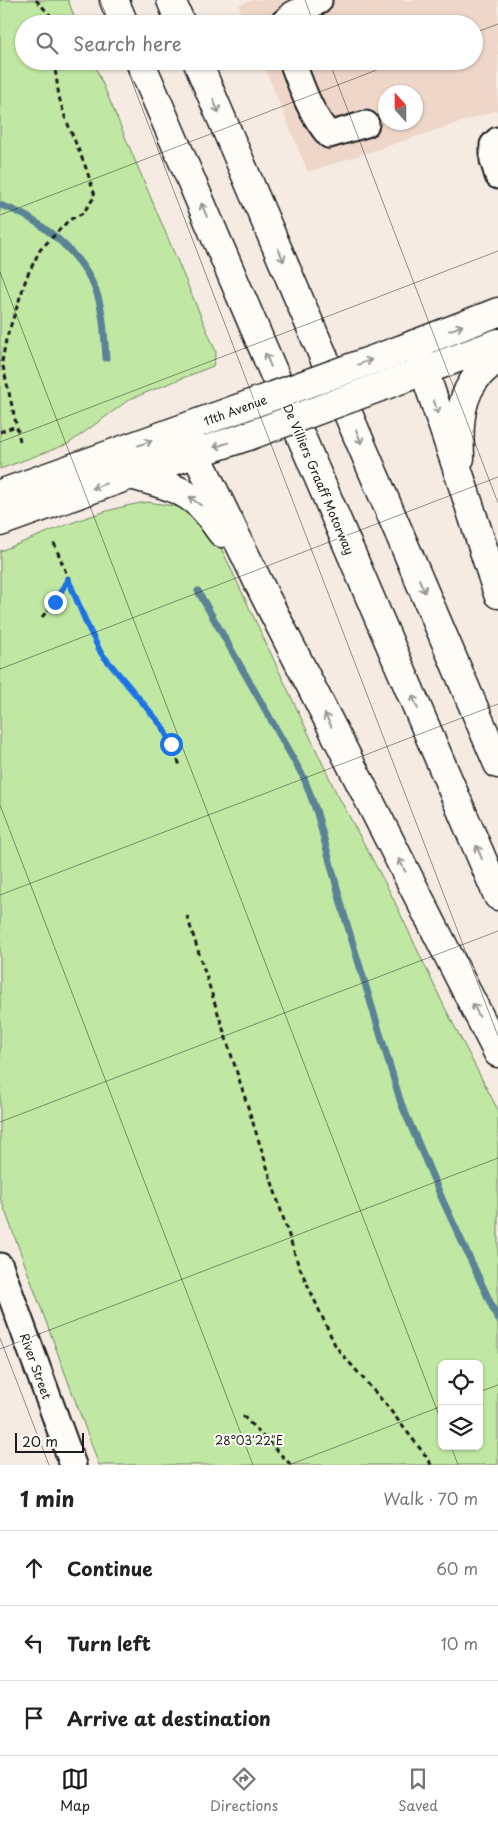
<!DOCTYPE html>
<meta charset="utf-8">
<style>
:root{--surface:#fff;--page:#f6f6f6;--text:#222;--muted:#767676;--line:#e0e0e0;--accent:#1c1c1c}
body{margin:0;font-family:"Playpen Sans",sans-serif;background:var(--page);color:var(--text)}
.controls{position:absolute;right:15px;bottom:15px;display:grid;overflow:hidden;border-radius:8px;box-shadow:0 1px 4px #0004}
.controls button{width:45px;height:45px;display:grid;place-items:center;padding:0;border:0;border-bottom:1px solid var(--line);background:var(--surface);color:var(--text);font:25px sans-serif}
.compass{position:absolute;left:378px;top:85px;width:45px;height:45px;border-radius:50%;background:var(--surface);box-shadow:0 1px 4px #0004;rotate:339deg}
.scale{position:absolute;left:15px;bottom:12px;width:69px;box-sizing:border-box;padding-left:5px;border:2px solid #1c1c1c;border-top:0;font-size:14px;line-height:18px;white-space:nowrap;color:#1c1c1c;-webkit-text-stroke:4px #fdfcf7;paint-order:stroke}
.stop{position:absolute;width:15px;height:15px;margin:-11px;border:4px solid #1a73e8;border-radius:50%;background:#fff}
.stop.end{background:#1a73e8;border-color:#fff;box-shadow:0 1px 5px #0008}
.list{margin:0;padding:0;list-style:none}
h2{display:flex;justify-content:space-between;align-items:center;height:65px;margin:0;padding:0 20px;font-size:21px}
h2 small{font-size:16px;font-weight:400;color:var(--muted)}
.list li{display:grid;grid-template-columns:32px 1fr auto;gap:15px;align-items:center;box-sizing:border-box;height:75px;padding:0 20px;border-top:1px solid var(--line)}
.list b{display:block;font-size:19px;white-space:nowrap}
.list em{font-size:16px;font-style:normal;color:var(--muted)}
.icon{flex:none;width:28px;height:28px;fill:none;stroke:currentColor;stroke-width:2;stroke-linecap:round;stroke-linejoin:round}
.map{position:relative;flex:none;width:498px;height:1465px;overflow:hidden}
.search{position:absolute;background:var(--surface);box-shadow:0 1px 4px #0004;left:15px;right:15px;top:15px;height:55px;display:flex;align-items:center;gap:12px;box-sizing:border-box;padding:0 18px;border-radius:28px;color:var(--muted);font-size:19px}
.sheet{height:290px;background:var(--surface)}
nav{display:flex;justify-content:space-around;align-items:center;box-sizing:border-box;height:70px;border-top:1px solid var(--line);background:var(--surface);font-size:14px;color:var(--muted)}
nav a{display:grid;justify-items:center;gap:2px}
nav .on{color:var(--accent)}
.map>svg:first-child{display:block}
.built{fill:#eed6c9;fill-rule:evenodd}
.green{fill:#c0e8a3;stroke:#6e8260;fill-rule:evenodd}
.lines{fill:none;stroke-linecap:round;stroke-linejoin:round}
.stream{stroke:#5a8495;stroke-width:7}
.minor-casing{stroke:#1c1c1c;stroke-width:29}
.major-casing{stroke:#1c1c1c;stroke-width:31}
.highway-casing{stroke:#1c1c1c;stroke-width:31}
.path{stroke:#1c1c1c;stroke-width:3;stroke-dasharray:5 4;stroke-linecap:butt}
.minor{stroke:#fdfcf7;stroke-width:25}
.major{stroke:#fdfcf7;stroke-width:28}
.highway{stroke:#fdfcf7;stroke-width:28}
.major-bridge-casing{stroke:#1c1c1c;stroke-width:31;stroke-linecap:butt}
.major-bridge{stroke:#fdfcf7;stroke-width:28}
.oneway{stroke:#989794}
.route{stroke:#1a73e8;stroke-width:6}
.ticks{fill:none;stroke:#1c1c1c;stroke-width:1;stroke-opacity:0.45}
.labels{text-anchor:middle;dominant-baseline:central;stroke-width:4;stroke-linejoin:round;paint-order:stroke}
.street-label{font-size:12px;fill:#1c1c1c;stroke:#fdfcf7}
.ticks-label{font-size:12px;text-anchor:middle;fill:#1c1c1c;stroke:#fdfcf7;stroke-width:4;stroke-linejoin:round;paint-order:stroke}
</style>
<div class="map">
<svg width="498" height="1465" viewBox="0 0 498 1465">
<rect width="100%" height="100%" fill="#f6ebe2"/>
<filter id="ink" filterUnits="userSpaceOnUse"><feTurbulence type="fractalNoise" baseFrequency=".02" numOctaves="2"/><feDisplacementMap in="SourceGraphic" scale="10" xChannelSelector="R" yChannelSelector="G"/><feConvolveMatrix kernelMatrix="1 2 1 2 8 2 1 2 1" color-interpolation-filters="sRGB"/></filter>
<g filter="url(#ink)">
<path class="built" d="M253,0H498V110L308,172L262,61H474V24H246L239,5ZM386,92H416V122H386Z"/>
<g class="green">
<path d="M0,0H68L77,24H24V61H93L216,352L213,366L130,399L68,444L0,469Z"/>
<path d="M148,502L180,507L193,513L215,535L335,790L390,892L444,1006L498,1110V1465H99L0,1197V551C48,533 97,509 148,502ZM442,1364H479V1446H442Z"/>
</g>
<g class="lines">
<g class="stream">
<path d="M0,205C36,216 76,249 92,282C104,305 104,333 106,358"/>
<path d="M198,591L304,778L317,813L344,914L401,1103L443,1201L498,1319"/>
</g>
<defs>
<g id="minor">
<path d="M282,24L293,14L319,1"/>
<path d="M292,61C302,88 310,113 329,135L366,124"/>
<path d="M498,140L493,145V160L498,176"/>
<path d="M0,1266L73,1465"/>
</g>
<g id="major">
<path d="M400,350L498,312"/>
<path d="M407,377L498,343"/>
<path d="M0,494L237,409"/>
<path d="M0,522L131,475L248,436"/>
</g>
<g id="highway">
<path d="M114,0L124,24"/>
<path d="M171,0L181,24"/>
<path d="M140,61L498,896"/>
<path d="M197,61L498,764"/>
<path d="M415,344L461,480L498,594"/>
<path d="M184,429L265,596L498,1053"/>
<path d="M460,458C459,434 458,404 473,382C479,373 489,365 498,358"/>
<path d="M131,475C155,482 181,487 200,505C208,512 215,524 222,533"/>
</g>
</defs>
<use href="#minor" class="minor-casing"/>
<use href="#major" class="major-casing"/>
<use href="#highway" class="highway-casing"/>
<g class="path">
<path d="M36,0L50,15L51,24"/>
<path d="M0,432L16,426"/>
<path d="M20,441L2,362L6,340L27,276L40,250L69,220L83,213L95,196L86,168L65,117L59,97L54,61"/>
<path d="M54,543L88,627L101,653L162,726L180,765"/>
<path d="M42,617L55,602L68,579"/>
<path d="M187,916L298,1264L336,1347L387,1406L429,1460L431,1465"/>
<path d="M243,1416L291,1465"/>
</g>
<use href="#minor" class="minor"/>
<use href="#major" class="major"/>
<use href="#highway" class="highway"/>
<defs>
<g id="major-bridge">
<path d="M237,409L400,350"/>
<path d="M248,436L407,377"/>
</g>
</defs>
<use href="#major-bridge" class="major-bridge-casing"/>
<use href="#major-bridge" class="major-bridge"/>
</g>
<defs><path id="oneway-shaft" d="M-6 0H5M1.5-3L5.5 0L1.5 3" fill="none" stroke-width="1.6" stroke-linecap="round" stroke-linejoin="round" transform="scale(1.25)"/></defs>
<g class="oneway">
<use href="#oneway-shaft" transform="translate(216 106) rotate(67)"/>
<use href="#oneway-shaft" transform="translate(204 210) rotate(-113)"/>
<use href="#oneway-shaft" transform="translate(281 255) rotate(67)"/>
<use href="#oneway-shaft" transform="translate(456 328) rotate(-21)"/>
<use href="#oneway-shaft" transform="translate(268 360) rotate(-113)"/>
<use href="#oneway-shaft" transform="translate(365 362) rotate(-20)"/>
<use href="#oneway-shaft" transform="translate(436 407) rotate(71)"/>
<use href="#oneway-shaft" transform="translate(359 437) rotate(67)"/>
<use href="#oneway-shaft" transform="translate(145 443) rotate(-20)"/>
<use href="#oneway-shaft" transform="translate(221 445) rotate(162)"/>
<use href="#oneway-shaft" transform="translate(99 486) rotate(160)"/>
<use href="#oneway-shaft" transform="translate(195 501) rotate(-143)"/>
<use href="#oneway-shaft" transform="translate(422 586) rotate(67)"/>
<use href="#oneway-shaft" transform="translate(415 702) rotate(-113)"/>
<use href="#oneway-shaft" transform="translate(328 720) rotate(-117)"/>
<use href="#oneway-shaft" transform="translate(479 852) rotate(-113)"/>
<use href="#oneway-shaft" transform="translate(402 865) rotate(-117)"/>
<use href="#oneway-shaft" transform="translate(476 1010) rotate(-117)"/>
</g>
</g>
<g class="lines" filter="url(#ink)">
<path class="route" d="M55,602L68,579L88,627L101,653L162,726L171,744"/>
</g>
<path class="ticks" d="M100,0L110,24M305,0L314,24M474,33L498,24M124,61L498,1036M329,61L498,503M0,215L400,61M0,272L442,1423M0,442L498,251M0,669L498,477M0,805L253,1465M0,895L498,704M0,1122L498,931M0,1338L49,1465M0,1349L498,1158M479,1392L498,1385M451,1446L458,1465M289,1465L442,1406"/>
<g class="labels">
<g class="street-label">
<text transform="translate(235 410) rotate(-20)">11th Avenue</text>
<text transform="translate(319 479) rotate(67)">De Villiers Graaff Motorway</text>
<text transform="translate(36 1366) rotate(70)">River Street</text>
</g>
</g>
<g class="ticks-label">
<text x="249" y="1445">28°03'22"E</text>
</g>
</svg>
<div class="controls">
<button><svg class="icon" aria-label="locate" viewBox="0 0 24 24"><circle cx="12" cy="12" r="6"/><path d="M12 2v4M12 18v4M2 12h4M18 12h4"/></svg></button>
<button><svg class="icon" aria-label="layers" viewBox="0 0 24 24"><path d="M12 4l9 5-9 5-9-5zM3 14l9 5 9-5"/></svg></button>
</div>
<svg class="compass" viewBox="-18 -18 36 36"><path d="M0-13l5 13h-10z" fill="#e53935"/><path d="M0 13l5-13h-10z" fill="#767676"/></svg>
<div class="scale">20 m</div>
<div class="stop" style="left:171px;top:744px"></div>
<div class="stop end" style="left:55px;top:602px"></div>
<div class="search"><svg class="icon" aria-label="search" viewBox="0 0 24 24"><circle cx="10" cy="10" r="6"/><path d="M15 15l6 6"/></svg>Search here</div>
</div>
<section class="sheet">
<h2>1 min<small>Walk · 70 m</small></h2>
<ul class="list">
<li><svg class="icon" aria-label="ahead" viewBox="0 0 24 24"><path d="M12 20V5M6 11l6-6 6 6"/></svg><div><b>Continue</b></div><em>60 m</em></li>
<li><svg class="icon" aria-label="left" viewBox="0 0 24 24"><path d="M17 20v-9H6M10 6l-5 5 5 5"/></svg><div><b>Turn left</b></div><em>10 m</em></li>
<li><svg class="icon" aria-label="arrive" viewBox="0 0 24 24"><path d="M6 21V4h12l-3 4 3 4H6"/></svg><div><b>Arrive at destination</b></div></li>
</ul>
</section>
<nav>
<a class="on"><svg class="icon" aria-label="map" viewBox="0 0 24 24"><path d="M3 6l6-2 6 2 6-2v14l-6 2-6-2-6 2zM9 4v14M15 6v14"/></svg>Map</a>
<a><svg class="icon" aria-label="directions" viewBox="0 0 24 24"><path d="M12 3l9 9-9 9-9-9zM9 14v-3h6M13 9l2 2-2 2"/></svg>Directions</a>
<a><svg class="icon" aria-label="saved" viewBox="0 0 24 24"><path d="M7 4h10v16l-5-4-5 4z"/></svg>Saved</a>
</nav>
